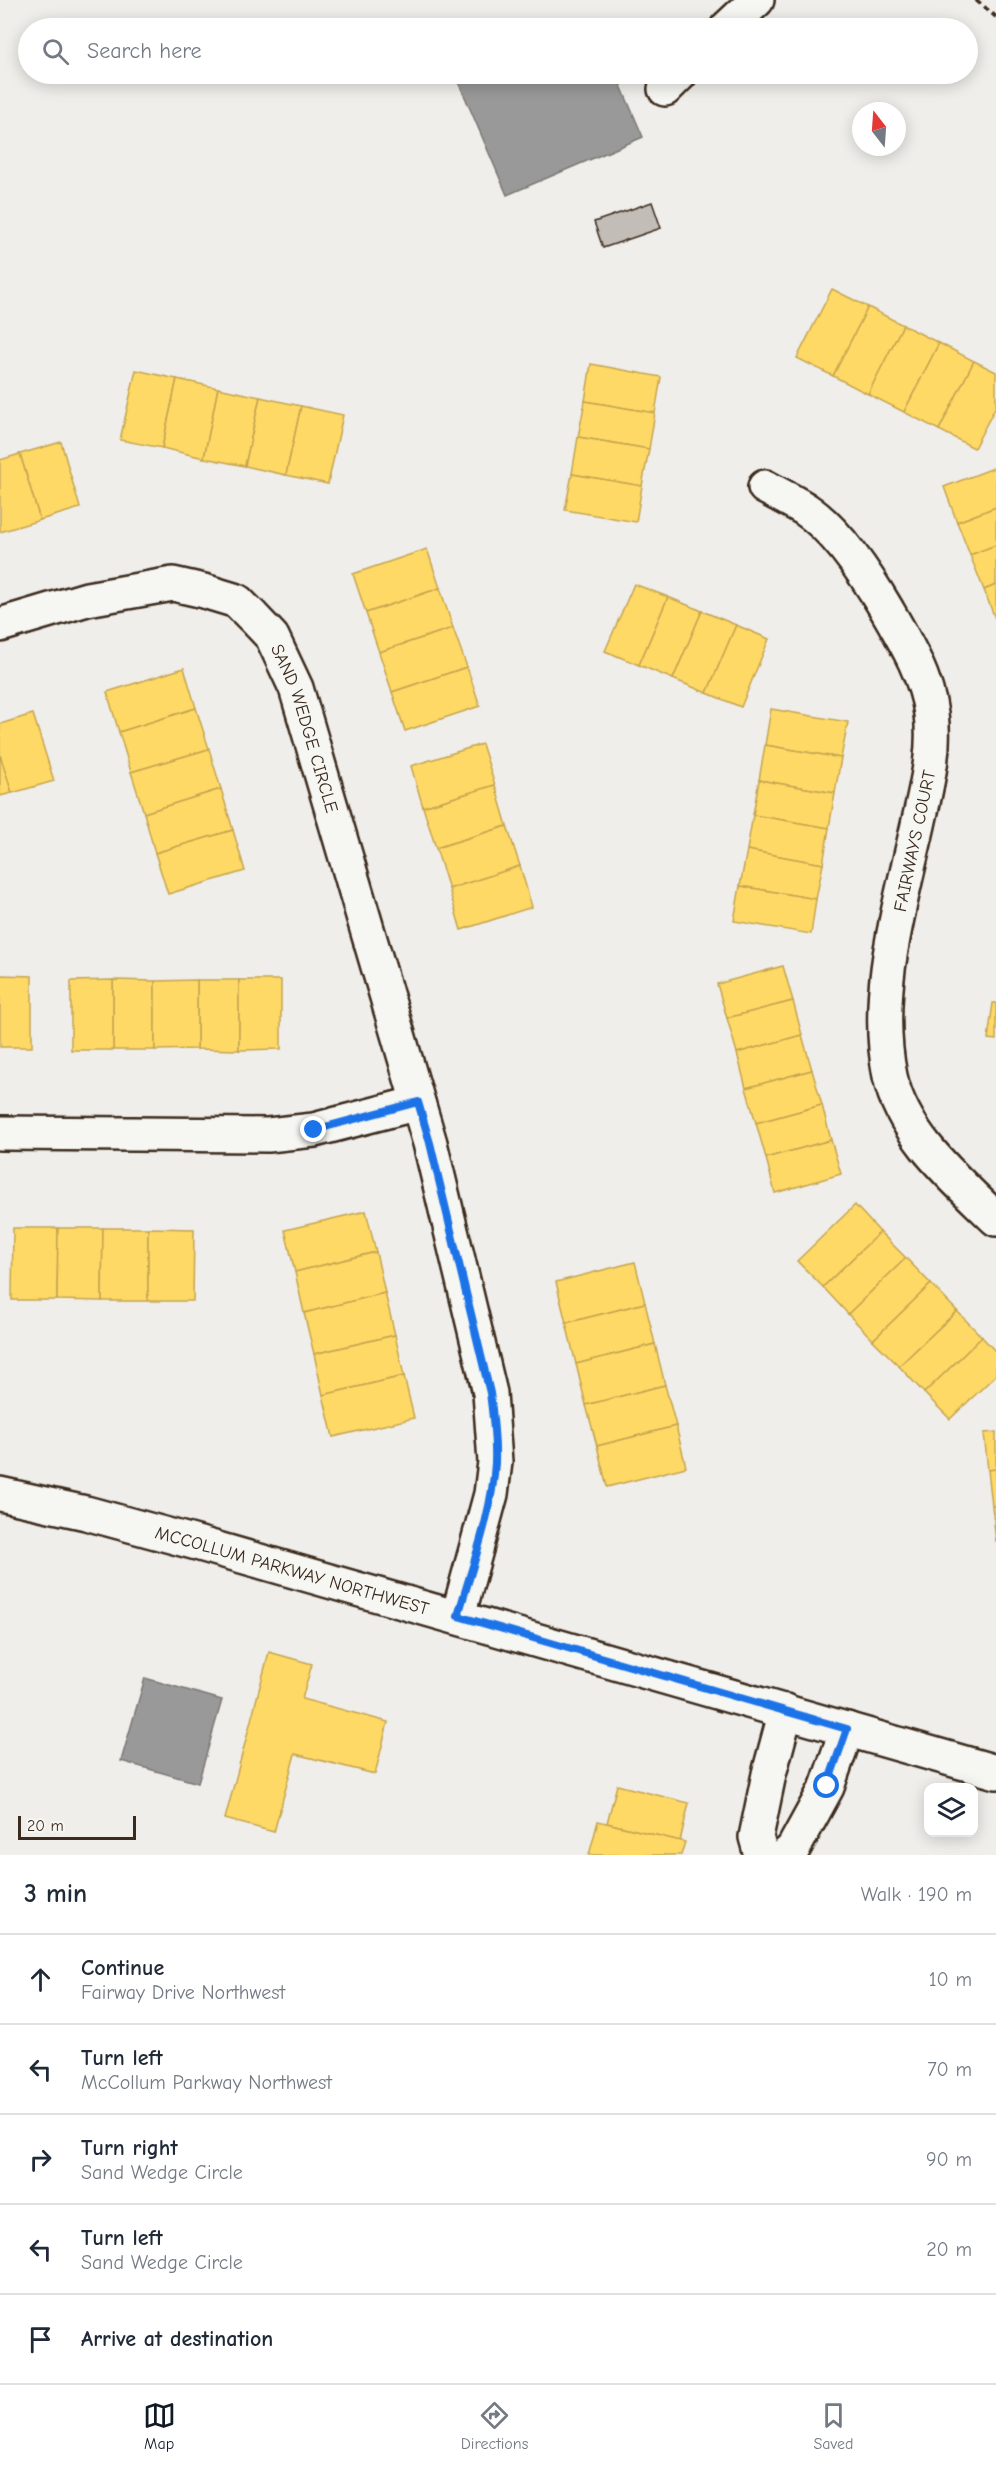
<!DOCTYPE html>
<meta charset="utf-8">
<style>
:root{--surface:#fff;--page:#f6f6f7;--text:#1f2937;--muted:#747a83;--line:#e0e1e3;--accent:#111827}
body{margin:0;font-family:"Comic Neue",sans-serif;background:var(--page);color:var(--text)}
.controls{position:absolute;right:18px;bottom:18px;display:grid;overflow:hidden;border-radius:12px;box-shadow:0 3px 15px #0003}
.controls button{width:54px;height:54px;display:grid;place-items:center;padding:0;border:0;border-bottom:2px solid var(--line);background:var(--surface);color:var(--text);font:30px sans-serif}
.compass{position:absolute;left:852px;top:102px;width:54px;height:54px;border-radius:50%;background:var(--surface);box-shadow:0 3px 15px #0003;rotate:343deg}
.scale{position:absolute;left:18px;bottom:15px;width:118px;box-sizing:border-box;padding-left:6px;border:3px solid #3b2a1e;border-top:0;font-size:16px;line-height:21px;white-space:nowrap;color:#3b2a1e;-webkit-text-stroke:4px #f6f6f2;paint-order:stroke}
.stop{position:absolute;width:18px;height:18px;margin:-14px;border:4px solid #1a73e8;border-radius:50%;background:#fff}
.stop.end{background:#1a73e8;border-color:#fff;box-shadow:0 2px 6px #0008}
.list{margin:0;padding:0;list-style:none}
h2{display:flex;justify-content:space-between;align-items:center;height:78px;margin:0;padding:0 24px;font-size:26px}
h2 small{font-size:20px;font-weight:400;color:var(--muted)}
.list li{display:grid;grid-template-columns:39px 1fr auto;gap:18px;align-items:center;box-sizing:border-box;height:90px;padding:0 24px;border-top:2px solid var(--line)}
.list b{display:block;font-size:22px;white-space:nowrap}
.list p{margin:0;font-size:20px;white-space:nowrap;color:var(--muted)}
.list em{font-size:20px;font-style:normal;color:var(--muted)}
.icon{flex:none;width:33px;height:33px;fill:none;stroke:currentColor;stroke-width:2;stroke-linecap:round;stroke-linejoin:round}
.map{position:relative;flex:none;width:996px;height:1855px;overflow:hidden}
.search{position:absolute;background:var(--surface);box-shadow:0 3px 15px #0003;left:18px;right:18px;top:18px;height:66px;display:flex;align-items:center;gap:15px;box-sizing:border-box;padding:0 21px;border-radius:33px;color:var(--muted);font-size:22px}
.sheet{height:528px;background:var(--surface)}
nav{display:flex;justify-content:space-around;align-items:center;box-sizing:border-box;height:84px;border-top:2px solid var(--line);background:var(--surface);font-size:16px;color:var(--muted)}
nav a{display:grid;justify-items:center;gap:3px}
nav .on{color:var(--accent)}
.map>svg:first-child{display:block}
.homes{fill:#ffd966;stroke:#c4a450;stroke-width:1.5}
.industry{fill:#999;stroke:#7d7874;stroke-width:1.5}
.building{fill:#c2bdb7;stroke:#3b2a1e;stroke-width:1.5}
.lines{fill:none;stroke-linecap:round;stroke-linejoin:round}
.minor-casing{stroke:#3b2a1e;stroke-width:38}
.path{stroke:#3b2a1e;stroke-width:4;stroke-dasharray:6 4.5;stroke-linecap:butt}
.minor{stroke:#f6f6f2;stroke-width:33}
.route{stroke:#1a73e8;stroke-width:8}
.labels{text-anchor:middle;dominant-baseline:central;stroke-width:6;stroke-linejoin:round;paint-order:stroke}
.street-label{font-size:18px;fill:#3b2a1e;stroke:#f6f6f2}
</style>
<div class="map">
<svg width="996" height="1855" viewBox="0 0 996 1855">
<rect width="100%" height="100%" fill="#efeeea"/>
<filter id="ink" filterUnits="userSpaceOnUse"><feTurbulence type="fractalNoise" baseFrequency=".0167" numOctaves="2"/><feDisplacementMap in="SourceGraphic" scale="12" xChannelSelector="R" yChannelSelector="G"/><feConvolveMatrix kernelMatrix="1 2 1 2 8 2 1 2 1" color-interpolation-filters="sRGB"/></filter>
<g filter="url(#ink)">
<g class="homes">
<path d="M832,289L868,307L833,376L797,358Z"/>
<path d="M868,307L903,325L868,394L833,376Z"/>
<path d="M903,325L939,343L904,412L868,394Z"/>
<path d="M939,343L974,361L939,430L904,412Z"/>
<path d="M974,361L996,372V406L974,448L939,430Z"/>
<path d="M591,364L661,377L655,413L585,401Z"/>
<path d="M136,370L177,379L162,448L120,440Z"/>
<path d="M177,379L218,388L204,458L162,448Z"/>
<path d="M218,388L260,397L245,466L204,458Z"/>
<path d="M260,397L301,406L286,475L245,466Z"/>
<path d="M585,401L655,413L649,449L578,437Z"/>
<path d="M301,406L343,415L328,484L286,475Z"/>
<path d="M578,437L649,449L642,486L572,474Z"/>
<path d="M61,442L80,508L40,520L20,454Z"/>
<path d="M20,454L40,520L0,532V460Z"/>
<path d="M996,467V507L957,522L944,487Z"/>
<path d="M572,474L642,486L636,522L565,510Z"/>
<path d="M996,507V545L970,555L957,522Z"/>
<path d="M996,545V585L984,590L970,555Z"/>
<path d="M427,549L440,588L366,613L353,574Z"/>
<path d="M634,584L668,597L639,665L605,651Z"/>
<path d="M996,585V621L984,590Z"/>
<path d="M440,588L453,628L379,652L366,613Z"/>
<path d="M668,597L702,611L673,679L639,665Z"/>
<path d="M702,611L736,625L707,693L673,679Z"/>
<path d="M736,625L769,639L741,707L707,693Z"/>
<path d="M453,628L467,667L392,692L379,652Z"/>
<path d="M467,667L480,706L405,731L392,692Z"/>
<path d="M184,668L196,708L119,732L107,692Z"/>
<path d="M196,708L209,749L131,772L119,732Z"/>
<path d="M771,709L848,722L841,758L765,745Z"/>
<path d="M33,714L54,781L12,793L0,755V724Z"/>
<path d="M482,744L495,785L423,807L411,766Z"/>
<path d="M765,745L841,758L835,793L759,780Z"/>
<path d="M209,749L221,789L144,813L131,772Z"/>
<path d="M0,755L12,793L0,796Z"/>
<path d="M759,780L835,793L829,828L753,815Z"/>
<path d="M495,785L507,826L436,848L423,807Z"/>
<path d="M221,789L233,830L155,853L144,813Z"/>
<path d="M753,815L829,828L823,864L747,850Z"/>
<path d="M507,826L520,866L449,889L436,848Z"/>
<path d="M233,830L245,871L168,894L155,853Z"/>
<path d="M747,850L823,864L816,899L740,886Z"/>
<path d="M520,866L532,907L461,930L449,889Z"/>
<path d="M740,886L816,899L811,934L734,921Z"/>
<path d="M783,966L793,1001L727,1018L717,984Z"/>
<path d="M0,975L32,976V1047H0Z"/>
<path d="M113,980L155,981V1050H113Z"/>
<path d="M113,980V1050H71V981Z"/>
<path d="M197,980H239V1050L197,1049Z"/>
<path d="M197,980V1049L155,1050V981Z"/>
<path d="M239,980H281V1049L239,1050Z"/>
<path d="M793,1001L802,1035L737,1053L727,1018Z"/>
<path d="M993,1003H996V1040L988,1039Z"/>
<path d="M802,1035L812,1070L746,1088L737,1053Z"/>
<path d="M812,1070L822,1105L756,1123L746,1088Z"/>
<path d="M822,1105L831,1140L766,1158L756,1123Z"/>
<path d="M831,1140L841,1174L775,1193L766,1158Z"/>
<path d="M855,1205L880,1232L823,1287L797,1261Z"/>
<path d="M366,1211L376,1252L295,1272L285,1230Z"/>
<path d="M13,1228H58L57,1300H12Z"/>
<path d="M58,1228H103L102,1301L57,1300Z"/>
<path d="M103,1228H148V1301H102Z"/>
<path d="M148,1228L194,1229L193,1301H148Z"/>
<path d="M880,1232L906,1258L848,1314L823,1287Z"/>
<path d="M376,1252L385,1293L304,1313L295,1272Z"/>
<path d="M906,1258L931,1284L873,1340L848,1314Z"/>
<path d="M635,1262L645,1303L566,1323L556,1282Z"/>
<path d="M931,1284L957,1311L899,1366L873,1340Z"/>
<path d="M385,1293L395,1335L314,1354L304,1313Z"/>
<path d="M645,1303L655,1344L576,1364L566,1323Z"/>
<path d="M957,1311L982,1337L924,1393L899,1366Z"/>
<path d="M395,1335L404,1376L323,1395L314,1354Z"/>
<path d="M982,1337L996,1352V1375L950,1419L924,1393Z"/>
<path d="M655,1344L665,1385L586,1405L576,1364Z"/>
<path d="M404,1376L414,1418L333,1437L323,1395Z"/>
<path d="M665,1385L676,1426L597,1446L586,1405Z"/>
<path d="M676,1426L686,1467L607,1487L597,1446Z"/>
<path d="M996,1432V1469L988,1470L984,1433Z"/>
<path d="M996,1469V1506H992L988,1470Z"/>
<path d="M992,1506H996V1542Z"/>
<path d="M269,1652L312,1664L302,1699L388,1722L375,1774L295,1754L274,1832L225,1819Z"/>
<path d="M617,1785L689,1803L680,1841L607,1823Z"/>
<path d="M598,1821L685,1842L681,1855H589Z"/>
</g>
<g class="industry">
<path d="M592,19L597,28H569Z"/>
<path d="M462,74H616L643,137L507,195L456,76Z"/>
<path d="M145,1678L222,1700L198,1783L121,1761Z"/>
</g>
<path class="building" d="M652,202L661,228L603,248L594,222Z"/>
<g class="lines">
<defs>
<g id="minor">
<path d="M727,28L757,0"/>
<path d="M665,89L680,74"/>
<path d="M765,487C778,494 792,501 805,509C838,531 867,576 887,610C905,641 927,678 931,714C936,752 926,788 918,825C900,906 873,993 890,1076C902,1134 955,1179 996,1219"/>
<path id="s1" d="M0,625L87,599L173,584L204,591L237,601L253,617L272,637L296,688L430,1143L490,1393L495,1462L491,1494L458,1616"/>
<path d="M0,1133L268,1135L314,1130L418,1103"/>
<path id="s2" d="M0,1494L86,1513L193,1542L996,1772"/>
<path d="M761,1855L756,1837L769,1774L786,1711"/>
<path d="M786,1855L793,1849L827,1787L847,1729"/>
</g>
</defs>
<use href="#minor" class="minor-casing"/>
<path class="path" d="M976,0L996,17"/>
<use href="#minor" class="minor"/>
</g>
</g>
<g class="lines" filter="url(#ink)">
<path class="route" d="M314,1130L418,1102L430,1143L490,1393C493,1416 496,1439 495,1463C492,1514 472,1566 458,1616L847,1729L827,1786"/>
</g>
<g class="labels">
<g class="street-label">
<text stroke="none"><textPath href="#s1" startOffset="392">SAND WEDGE CIRCLE</textPath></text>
<text transform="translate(915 841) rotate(-78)">FAIRWAYS COURT</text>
<text stroke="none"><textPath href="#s2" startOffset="302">MCCOLLUM PARKWAY NORTHWEST</textPath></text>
</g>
</g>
</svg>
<div class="controls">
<button><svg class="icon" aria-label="layers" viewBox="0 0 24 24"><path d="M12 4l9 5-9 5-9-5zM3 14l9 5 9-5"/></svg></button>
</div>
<svg class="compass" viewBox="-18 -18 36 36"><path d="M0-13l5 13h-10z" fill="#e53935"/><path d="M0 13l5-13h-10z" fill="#747a83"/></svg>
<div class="scale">20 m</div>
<div class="stop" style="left:827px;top:1786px"></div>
<div class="stop end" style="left:314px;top:1130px"></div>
<div class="search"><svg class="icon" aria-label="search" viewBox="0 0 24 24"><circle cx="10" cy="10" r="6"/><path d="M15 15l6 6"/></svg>Search here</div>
</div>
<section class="sheet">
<h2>3 min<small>Walk · 190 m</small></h2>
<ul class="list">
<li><svg class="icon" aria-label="ahead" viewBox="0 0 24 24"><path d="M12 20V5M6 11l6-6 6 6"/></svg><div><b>Continue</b><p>Fairway Drive Northwest</p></div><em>10 m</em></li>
<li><svg class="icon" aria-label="left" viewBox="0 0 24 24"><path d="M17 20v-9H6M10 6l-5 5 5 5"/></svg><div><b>Turn left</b><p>McCollum Parkway Northwest</p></div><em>70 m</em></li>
<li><svg class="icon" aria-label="right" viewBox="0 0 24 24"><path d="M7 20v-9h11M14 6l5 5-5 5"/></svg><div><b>Turn right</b><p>Sand Wedge Circle</p></div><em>90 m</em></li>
<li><svg class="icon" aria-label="left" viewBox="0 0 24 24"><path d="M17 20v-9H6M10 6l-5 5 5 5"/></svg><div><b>Turn left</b><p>Sand Wedge Circle</p></div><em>20 m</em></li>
<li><svg class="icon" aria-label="arrive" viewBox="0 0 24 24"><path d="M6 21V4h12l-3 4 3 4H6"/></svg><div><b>Arrive at destination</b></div></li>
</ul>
</section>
<nav>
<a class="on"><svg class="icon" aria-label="map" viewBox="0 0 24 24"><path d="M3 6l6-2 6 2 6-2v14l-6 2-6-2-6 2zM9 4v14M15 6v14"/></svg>Map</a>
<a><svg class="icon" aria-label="directions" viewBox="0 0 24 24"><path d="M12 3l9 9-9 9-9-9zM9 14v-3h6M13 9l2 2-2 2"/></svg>Directions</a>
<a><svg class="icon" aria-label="saved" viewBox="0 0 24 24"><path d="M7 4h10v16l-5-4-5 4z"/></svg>Saved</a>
</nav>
